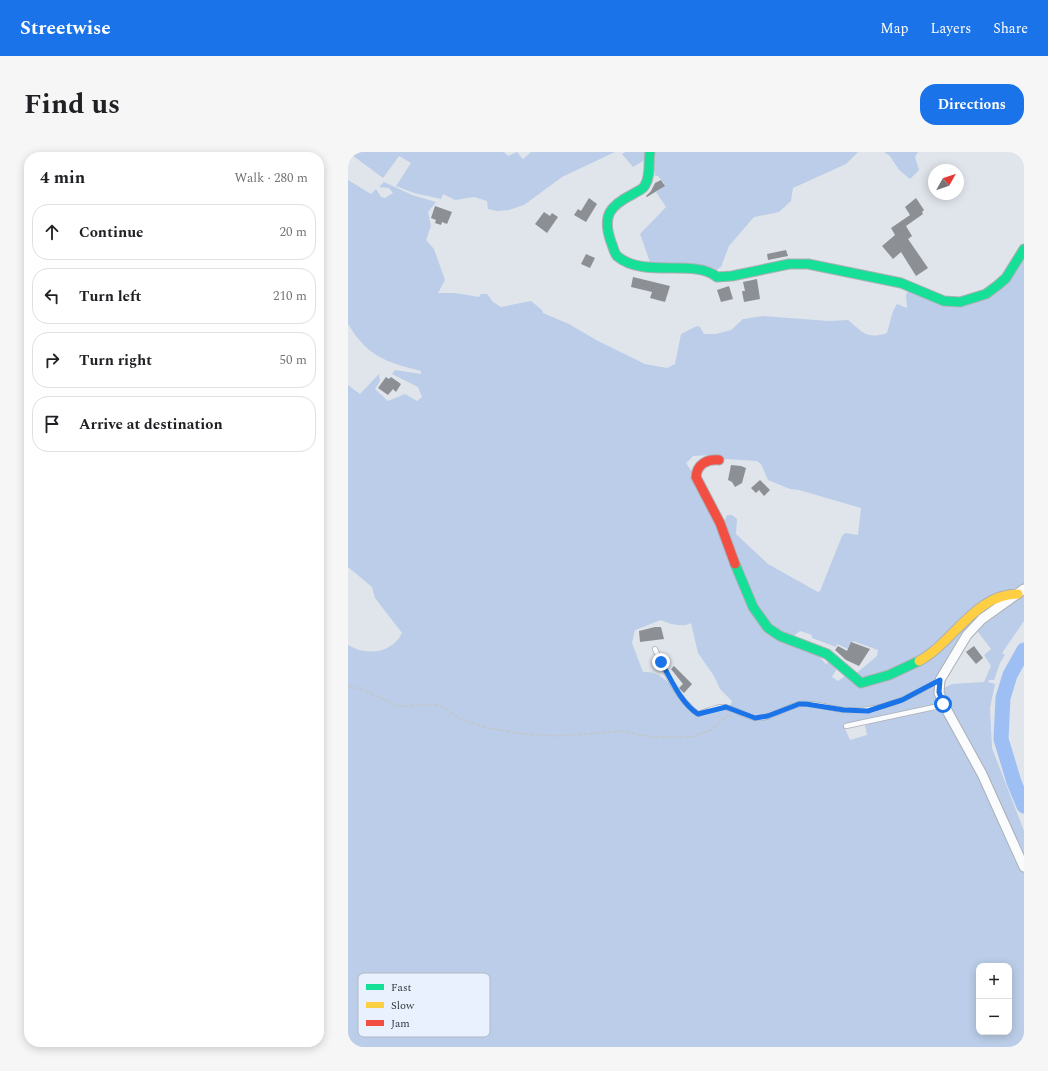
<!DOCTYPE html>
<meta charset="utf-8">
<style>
:root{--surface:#fff;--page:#f6f6f6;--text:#202124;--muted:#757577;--line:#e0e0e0;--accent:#1a73e8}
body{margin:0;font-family:Spectral,serif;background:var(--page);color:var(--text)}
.controls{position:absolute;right:12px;bottom:12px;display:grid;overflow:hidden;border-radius:8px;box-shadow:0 2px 10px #0003}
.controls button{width:36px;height:36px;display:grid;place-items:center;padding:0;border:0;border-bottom:1px solid var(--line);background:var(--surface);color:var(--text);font:20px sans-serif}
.compass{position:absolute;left:580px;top:12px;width:36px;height:36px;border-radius:50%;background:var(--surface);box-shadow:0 2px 10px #0003;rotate:50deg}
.stop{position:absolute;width:12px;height:12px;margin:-9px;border:3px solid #1a73e8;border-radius:50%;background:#fff}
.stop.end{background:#1a73e8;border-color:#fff;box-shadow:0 1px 4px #0008}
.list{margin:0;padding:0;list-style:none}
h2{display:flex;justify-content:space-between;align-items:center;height:52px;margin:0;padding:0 16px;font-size:17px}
h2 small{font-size:13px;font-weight:400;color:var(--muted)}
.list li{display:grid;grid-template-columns:26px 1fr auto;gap:12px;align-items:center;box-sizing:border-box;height:56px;margin:0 8px 8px;padding:0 8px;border:1px solid var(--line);border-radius:16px}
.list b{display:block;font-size:15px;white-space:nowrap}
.list em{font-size:13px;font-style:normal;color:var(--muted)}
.icon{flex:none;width:22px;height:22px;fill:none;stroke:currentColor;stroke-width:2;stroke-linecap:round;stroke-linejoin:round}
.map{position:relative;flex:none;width:676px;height:895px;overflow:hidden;border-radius:16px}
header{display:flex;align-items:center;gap:24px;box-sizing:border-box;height:56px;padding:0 20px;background:var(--accent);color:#fff}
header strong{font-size:19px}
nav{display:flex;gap:22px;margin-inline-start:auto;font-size:14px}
.intro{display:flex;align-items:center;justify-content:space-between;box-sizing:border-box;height:96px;padding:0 24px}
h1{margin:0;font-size:28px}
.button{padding:10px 18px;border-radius:16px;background:var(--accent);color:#fff;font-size:14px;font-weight:700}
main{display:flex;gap:24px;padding:0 24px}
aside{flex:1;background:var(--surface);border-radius:16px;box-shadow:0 2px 10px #0003}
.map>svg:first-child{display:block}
.green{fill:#bbcde8;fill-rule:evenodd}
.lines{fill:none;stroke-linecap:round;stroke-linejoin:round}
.river{stroke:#9ebff3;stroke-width:15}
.building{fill:#8c8f94}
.lane-casing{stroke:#acafb4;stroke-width:6}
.street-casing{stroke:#acafb4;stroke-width:11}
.fast-casing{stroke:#acafb4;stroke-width:11}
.slow-casing{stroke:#acafb4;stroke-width:11}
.jam-casing{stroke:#acafb4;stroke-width:11}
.path{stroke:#c3c6c8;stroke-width:1.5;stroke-dasharray:4 2;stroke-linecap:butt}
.lane{stroke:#fafbfc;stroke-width:4.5}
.street{stroke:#fafbfc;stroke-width:9}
.fast{stroke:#16e098;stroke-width:9}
.slow{stroke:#ffcf43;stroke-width:9}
.jam{stroke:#f24e42;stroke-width:9}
.route{stroke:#1a73e8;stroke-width:5}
.key{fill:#e9f1fe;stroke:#b2b9c4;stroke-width:1}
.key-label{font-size:11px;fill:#33373c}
</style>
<header>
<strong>Streetwise</strong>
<nav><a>Map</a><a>Layers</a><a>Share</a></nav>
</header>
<div class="intro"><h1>Find us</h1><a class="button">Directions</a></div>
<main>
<aside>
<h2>4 min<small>Walk · 280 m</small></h2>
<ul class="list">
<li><svg class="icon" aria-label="ahead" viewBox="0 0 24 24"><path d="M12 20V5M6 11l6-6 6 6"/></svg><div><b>Continue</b></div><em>20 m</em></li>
<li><svg class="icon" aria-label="left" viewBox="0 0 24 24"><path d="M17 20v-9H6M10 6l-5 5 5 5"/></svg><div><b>Turn left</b></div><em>210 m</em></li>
<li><svg class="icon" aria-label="right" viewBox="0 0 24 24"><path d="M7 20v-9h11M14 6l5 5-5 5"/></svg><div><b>Turn right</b></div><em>50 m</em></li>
<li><svg class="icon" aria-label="arrive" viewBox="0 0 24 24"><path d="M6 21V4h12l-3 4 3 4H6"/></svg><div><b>Arrive at destination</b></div></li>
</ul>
</aside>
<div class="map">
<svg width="676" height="895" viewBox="0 0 676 895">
<rect width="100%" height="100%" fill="#e0e5eb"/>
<g class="green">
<path d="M0,0H156L160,4L169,0L175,7L183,0H267L214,25L176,53L161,58L149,59L140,57L139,49L126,45L107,48L95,42L93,47L66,41L48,34L63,11L51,4L35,26Z"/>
<path d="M277,0H300L295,9L285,15L274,2Z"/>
<path d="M304,0H510L498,12L445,36L443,49L431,60L406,65L381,94L373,115L367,119L303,113L292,82L318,55L308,40L314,36L316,31L310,24H307Z"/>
<path d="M536,0H570L567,5L571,18L562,27L551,18L542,4Z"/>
<path d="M0,28L23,42L28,37L33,45L37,46L45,41L41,36L31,35L36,30L64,43L88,50L80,60L83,74L78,88L86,97L97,128L90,141H107L131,145L133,142H139L145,150L153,155L183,149L194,158L195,161L221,172L250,189L297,212L319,216L327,212L333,182L349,174L352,175L356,182H368L383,178L395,167L415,164L481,169L500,168C515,180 518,188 539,181L545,159L549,152L559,156L558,143L561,137L597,151L624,149L640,142L650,134L676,105V434L657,439L633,453L615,468L584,499L558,514L513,530L505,524L529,504L530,498L505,489L500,497L489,492L488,495L464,486V483L452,479L443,486C436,484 427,481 421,475C397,451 388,403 375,373L379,363H384L389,367L388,382L420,412L470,440L472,439L494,384L497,381L510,383L513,356L451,338L442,337L420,328L413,312L409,309L377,307L364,303L345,304L338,311L344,320L342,324L347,329L370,371L394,435L411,468L426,483L471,500L470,503L478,512L484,508L489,516L484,525L490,529L497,524L512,533L528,530L566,514L594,496L618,470L635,456L657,443L658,446L616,480L586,529L564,542L539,553L528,556L504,558L456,549L416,564L397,561L382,554L384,549L372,537L366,524L350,501L343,471C335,476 321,472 313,468L287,478L284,491L295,520C322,518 329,549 348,563C359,564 366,557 376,556L410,568L457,553L493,560L523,561L543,555L587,535L589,536L590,547L586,553L495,572L502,588L519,583L517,573C539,568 574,554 596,560L607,577L629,620L676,721V895H0V493C18,504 44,502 54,481L27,446L24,435L0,415V233L12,242L31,222L32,229L27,237L40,249L57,242L69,249L74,245L70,235L44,222L47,218L73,222V219C38,210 20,205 0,172ZM631,814H661V880H631Z"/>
<path d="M676,439V469L654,501L657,503L652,511L646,528H641L640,530L647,532L642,556L644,596L676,679V708L614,582L594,537L604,532L636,530L643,514L636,503L643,497L627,476Z"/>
</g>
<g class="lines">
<path class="river" d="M676,498L662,523L655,546L653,587L666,630L676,654"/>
</g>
<g class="building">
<path d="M313,28L317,34L299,45L298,44L303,39L307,31Z"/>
<path d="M241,46L249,52L238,70L226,63L230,57L233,59Z"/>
<path d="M568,46L576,58L574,60L575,62L558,74L564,84L560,87L580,116L568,124L553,100L545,107L534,94L547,83L543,76L562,63L557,55Z"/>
<path d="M87,54L104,60L99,72L94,70L93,73L87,71L88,68L83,66Z"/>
<path d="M196,60L202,64L204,61L210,65L199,81L187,72Z"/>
<path d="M438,98L440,104L420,108L419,102Z"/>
<path d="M238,102L247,106L242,116L233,112Z"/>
<path d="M285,125L322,134L317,150L302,146L304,140L283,135Z"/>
<path d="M409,127L412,147L396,150L394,139H397L395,130Z"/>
<path d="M381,134L385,147L373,150L369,138Z"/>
<path d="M38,225L41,227L43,225L53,232L48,240L45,237L40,243L30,236Z"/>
<path d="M383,313L393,314L398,316L394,331L387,335L384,330L380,328Z"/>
<path d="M412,328L422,338L416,344L411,338L408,341L403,336Z"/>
<path d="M307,475H313L316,487L292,490L291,479Z"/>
<path d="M503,490L522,497L511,514L498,508L487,498L490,494L499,499Z"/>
<path d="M626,494L635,506L628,512L618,500Z"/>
<path d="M326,514L344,532L336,541L331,536L335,532L323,517Z"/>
</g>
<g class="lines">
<defs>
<g id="lane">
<path d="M307,497C317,519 330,548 350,562C358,560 368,554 376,555C387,556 397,565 408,566C423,567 437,555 452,552C466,550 483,557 497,558C532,561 562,545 592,528"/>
<path d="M498,574L596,553"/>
</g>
<path id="street" d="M676,437L634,467L619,483L592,528L591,541L596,553L634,622L676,715"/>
<g id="fast">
<path d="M302,0C300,10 303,24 297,33C295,38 289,39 285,42C261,54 254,64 263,90C265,94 266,101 269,104C296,127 346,106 369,125L384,124L441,112H460L553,131L596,149L612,150L638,142L650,133L658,126L676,97"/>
<path d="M387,412L405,455L420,476L432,484L479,502L513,531L541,523L571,509"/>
</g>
<path id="slow" d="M571,509C606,490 627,442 670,442"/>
<path id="jam" d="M371,308C359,307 349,312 348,325L372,371L387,412"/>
</defs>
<use href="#lane" class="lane-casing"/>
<use href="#street" class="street-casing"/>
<use href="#fast" class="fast-casing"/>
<use href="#slow" class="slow-casing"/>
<use href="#jam" class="jam-casing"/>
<path class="path" d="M0,534L16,538L50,554L88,553L96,555L114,568L140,576L177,582L211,584L273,579L303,585H343L363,578L378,565L383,564"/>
<use href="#lane" class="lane"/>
<use href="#street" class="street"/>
<use href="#fast" class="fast"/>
<use href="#slow" class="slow"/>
<use href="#jam" class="jam"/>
</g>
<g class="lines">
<path class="route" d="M313,510C323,527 332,550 350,562L378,555L407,566L420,564L451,552H458L496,558L520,559L554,548L592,528L591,540L595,552"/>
</g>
<rect x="10" y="821" width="132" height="64" rx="6" class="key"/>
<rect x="18" y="832" width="18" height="6" fill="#16e098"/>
<rect x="18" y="850" width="18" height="6" fill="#ffcf43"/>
<rect x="18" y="868" width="18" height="6" fill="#f24e42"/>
<g class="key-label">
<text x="43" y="839">Fast</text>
<text x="43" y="857">Slow</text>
<text x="43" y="875">Jam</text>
</g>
</svg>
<div class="controls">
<button>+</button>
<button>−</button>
</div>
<svg class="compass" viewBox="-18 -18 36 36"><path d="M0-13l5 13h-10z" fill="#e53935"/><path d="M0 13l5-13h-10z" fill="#757577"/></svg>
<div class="stop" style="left:595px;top:552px"></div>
<div class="stop end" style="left:313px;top:510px"></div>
</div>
</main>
